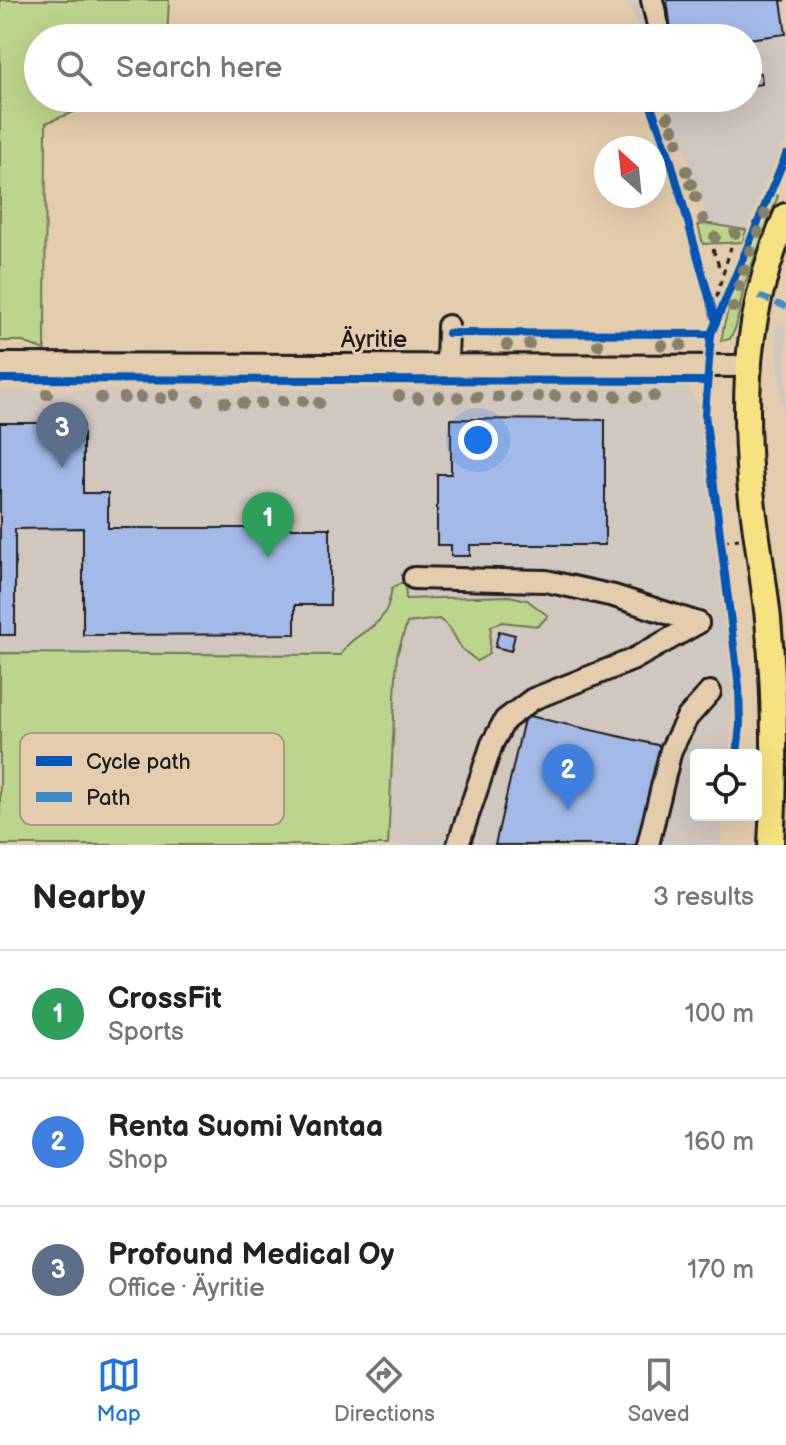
<!DOCTYPE html>
<meta charset="utf-8">
<style>
:root{--surface:#fff;--page:#f2f2f2;--text:#222;--muted:#767676;--line:#e0e0e0;--accent:#1a73e8}
body{margin:0;font-family:"Balsamiq Sans",sans-serif;background:var(--page);color:var(--text)}
.controls{position:absolute;right:24px;bottom:24px;display:grid;overflow:hidden;border-radius:8px;box-shadow:0 8px 32px #0002}
.controls button{width:72px;height:72px;display:grid;place-items:center;padding:0;border:0;border-bottom:2px solid var(--line);background:var(--surface);color:var(--text);font:40px sans-serif}
.compass{position:absolute;left:594px;top:136px;width:72px;height:72px;border-radius:50%;background:var(--surface);box-shadow:0 8px 32px #0002;rotate:333deg}
.you{position:absolute;left:478px;top:440px;width:28px;height:28px;margin:-20px;border:6px solid #fff;border-radius:50%;background:#1a73e8;box-shadow:0 0 0 12px #1a73e833}
.badge{display:grid;place-items:center;width:52px;height:52px;border-radius:50%;background:var(--accent);color:#fff;font-size:26px;font-weight:700}
.pin{position:absolute;translate:-50% -66px;filter:drop-shadow(0 2px 4px #0008)}
.pin::after{content:'';position:absolute;top:42px;width:28px;height:24px;background:inherit;clip-path:polygon(0 0,100% 0,50% 100%)}
.list{margin:0;padding:0;list-style:none}
h2{display:flex;justify-content:space-between;align-items:center;height:104px;margin:0;padding:0 32px;font-size:34px}
h2 small{font-size:26px;font-weight:400;color:var(--muted)}
.list li{display:grid;grid-template-columns:52px 1fr auto;gap:24px;align-items:center;box-sizing:border-box;height:128px;padding:0 32px;border-top:2px solid var(--line)}
.list b{display:block;font-size:30px;white-space:nowrap}
.list p{margin:0;font-size:26px;white-space:nowrap;color:var(--muted)}
.list em{font-size:26px;font-style:normal;color:var(--muted)}
.icon{flex:none;width:44px;height:44px;fill:none;stroke:currentColor;stroke-width:2;stroke-linecap:round;stroke-linejoin:round}
.map{position:relative;flex:none;width:786px;height:845px;overflow:hidden}
.search{position:absolute;background:var(--surface);box-shadow:0 8px 32px #0002;left:24px;right:24px;top:24px;height:88px;display:flex;align-items:center;gap:20px;box-sizing:border-box;padding:0 28px;border-radius:44px;color:var(--muted);font-size:30px}
.sheet{height:488px;background:var(--surface)}
nav{display:flex;justify-content:space-around;align-items:center;box-sizing:border-box;height:112px;border-top:2px solid var(--line);background:var(--surface);font-size:22px;color:var(--muted)}
nav a{display:grid;justify-items:center;gap:4px}
nav .on{color:var(--accent)}
.map>svg:first-child{display:block}
.built{fill:#d0c7bf}
.green{fill:#bcd58c;stroke:#6c7854;stroke-width:2}
.building{fill:#a3bae8;stroke:#1c1c1c;stroke-width:2}
.lines{fill:none;stroke-linecap:round;stroke-linejoin:round}
.minor-casing{stroke:#1c1c1c;stroke-width:26}
.major-casing{stroke:#1c1c1c;stroke-width:30}
.path{stroke:#1c1c1c;stroke-width:3;stroke-dasharray:6 6;stroke-linecap:butt}
.minor{stroke:#e4cdad;stroke-width:20}
.major{stroke:#f7e281;stroke-width:24}
.quiet{stroke:#388dca;stroke-width:6;stroke-dasharray:12 6;stroke-linecap:butt}
.cycleway-casing{stroke:#e4cdad;stroke-width:13}
.cycleway{stroke:#0057b8;stroke-width:8}
.tree{fill:#888069}
.labels{text-anchor:middle;dominant-baseline:central;stroke-width:6;stroke-linejoin:round;paint-order:stroke}
.street-label{font-size:24px;fill:#1c1c1c;stroke:#e4cdad}
.key{fill:#e4cdad;stroke:#a89882;stroke-width:2}
.key-label{font-size:22px;fill:#1c1c1c}
</style>
<div class="map">
<svg width="786" height="845" viewBox="0 0 786 845">
<rect width="100%" height="100%" fill="#e4cdad"/>
<filter id="ink" filterUnits="userSpaceOnUse"><feTurbulence type="fractalNoise" baseFrequency=".0125" numOctaves="2"/><feDisplacementMap in="SourceGraphic" scale="16" xChannelSelector="R" yChannelSelector="G"/><feConvolveMatrix kernelMatrix="1 2 1 2 8 2 1 2 1" color-interpolation-filters="sRGB"/></filter>
<g filter="url(#ink)">
<g class="built">
<path d="M628,0H786V140L764,185L746,230L710,224L666,98H748V38H642Z"/>
<path d="M786,325V452L775,326Z"/>
<path d="M687,388L697,403L725,601L733,700L729,755H696V815H723L721,845H388L396,655L0,653V390Z"/>
</g>
<g class="green">
<path d="M0,0H169L167,38H38V98H109L46,123L45,350L20,341H0Z"/>
<path d="M771,193L778,196L744,286L736,327L730,339L721,341C730,289 752,242 771,193Z"/>
<path d="M710,224L746,230L743,242L703,244L698,225Z"/>
<path d="M405,581L406,599L509,596L527,600L548,616L538,626L502,622L491,626L489,654L477,661L462,649L449,627L439,619L407,623L397,655L388,845H0V653L341,655C350,635 373,632 384,614C389,606 390,597 392,588Z"/>
</g>
<g class="building">
<path d="M667,0H785L781,1L786,34L748,39L672,38Z"/>
<path d="M761,73L762,84L748,86V75Z"/>
<path d="M451,419L605,420V545H470V556H451V545H437V474H451Z"/>
<path d="M0,423H83V493H108V528H330V605H295V634L83,635V528L15,529V635H0Z"/>
<path d="M499,631L515,635L511,651L495,647Z"/>
<path d="M525,715L662,746L639,845H495Z"/>
</g>
<g class="lines">
<defs>
<g id="minor">
<path d="M652,0L661,38"/>
<path d="M0,364L748,366"/>
<path d="M447,365L448,326"/>
<path d="M414,578L546,581L614,596L698,623"/>
<path d="M458,845L492,744L505,720L533,699L632,660L698,623"/>
<path d="M648,845L671,750L687,718L710,692"/>
</g>
<path id="major" d="M771,845C776,770 775,694 768,619C763,572 754,526 750,480C742,384 748,305 786,216"/>
</defs>
<use href="#minor" class="minor-casing"/>
<use href="#major" class="major-casing"/>
<g class="path">
<path d="M713,249L721,272"/>
<path d="M713,309L731,247"/>
<path d="M723,541L739,539"/>
</g>
<use href="#minor" class="minor"/>
<use href="#major" class="major"/>
<path class="quiet" d="M759,296L786,307"/>
<defs>
<g id="cycleway">
<path d="M648,98L670,158L716,322"/>
<path d="M448,333L711,334"/>
<path d="M0,379L705,381"/>
<path d="M737,755L740,724L739,687L705,414L711,334L786,155"/>
</g>
</defs>
<use href="#cycleway" class="cycleway-casing"/>
<use href="#cycleway" class="cycleway"/>
</g>
<g class="tree">
<circle cx="668" cy="117" r="6"/>
<circle cx="673" cy="129" r="6"/>
<circle cx="677" cy="142" r="6"/>
<circle cx="687" cy="171" r="6"/>
<circle cx="691" cy="184" r="6"/>
<circle cx="696" cy="197" r="6"/>
<circle cx="765" cy="214" r="6"/>
<circle cx="703" cy="219" r="6"/>
<circle cx="758" cy="232" r="6"/>
<circle cx="735" cy="233" r="6"/>
<circle cx="715" cy="237" r="6"/>
<circle cx="750" cy="251" r="6"/>
<circle cx="744" cy="270" r="6"/>
<circle cx="739" cy="286" r="6"/>
<circle cx="733" cy="307" r="6"/>
<circle cx="529" cy="344" r="6"/>
<circle cx="507" cy="345" r="6"/>
<circle cx="598" cy="345" r="6"/>
<circle cx="662" cy="345" r="6"/>
<circle cx="681" cy="345" r="6"/>
<circle cx="47" cy="394" r="6"/>
<circle cx="175" cy="395" r="6"/>
<circle cx="399" cy="396" r="6"/>
<circle cx="555" cy="396" r="6"/>
<circle cx="596" cy="396" r="6"/>
<circle cx="616" cy="396" r="6"/>
<circle cx="654" cy="396" r="6"/>
<circle cx="141" cy="397" r="6"/>
<circle cx="439" cy="397" r="6"/>
<circle cx="458" cy="397" r="6"/>
<circle cx="477" cy="397" r="6"/>
<circle cx="498" cy="397" r="6"/>
<circle cx="516" cy="397" r="6"/>
<circle cx="538" cy="397" r="6"/>
<circle cx="577" cy="397" r="6"/>
<circle cx="636" cy="397" r="6"/>
<circle cx="101" cy="398" r="6"/>
<circle cx="124" cy="398" r="6"/>
<circle cx="161" cy="398" r="6"/>
<circle cx="418" cy="398" r="6"/>
<circle cx="199" cy="401" r="6"/>
<circle cx="283" cy="401" r="6"/>
<circle cx="303" cy="401" r="6"/>
<circle cx="225" cy="402" r="6"/>
<circle cx="243" cy="403" r="6"/>
<circle cx="261" cy="403" r="6"/>
<circle cx="319" cy="403" r="6"/>
</g>
</g>
<g class="labels">
<g class="street-label">
<text x="374" y="339">Äyritie</text>
</g>
</g>
<rect x="20" y="733" width="264" height="92" rx="12" class="key"/>
<rect x="36" y="756" width="36" height="10" fill="#0057b8"/>
<rect x="36" y="792" width="36" height="10" fill="#388dca"/>
<g class="key-label">
<text x="86" y="769">Cycle path</text>
<text x="86" y="805">Path</text>
</g>
</svg>
<div class="controls">
<button><svg class="icon" aria-label="locate" viewBox="0 0 24 24"><circle cx="12" cy="12" r="6"/><path d="M12 2v4M12 18v4M2 12h4M18 12h4"/></svg></button>
</div>
<svg class="compass" viewBox="-18 -18 36 36"><path d="M0-13l5 13h-10z" fill="#e53935"/><path d="M0 13l5-13h-10z" fill="#767676"/></svg>
<div class="you"></div>
<div class="pin badge" style="left:268px;top:558px;background:#2e9e5b">1</div>
<div class="pin badge" style="left:568px;top:810px;background:#3f7fe0">2</div>
<div class="pin badge" style="left:62px;top:468px;background:#5c6f8a">3</div>
<div class="search"><svg class="icon" aria-label="search" viewBox="0 0 24 24"><circle cx="10" cy="10" r="6"/><path d="M15 15l6 6"/></svg>Search here</div>
</div>
<section class="sheet">
<h2>Nearby<small>3 results</small></h2>
<ul class="list">
<li><span class="badge" style="background:#2e9e5b">1</span><div><b>CrossFit</b><p>Sports</p></div><em>100 m</em></li>
<li><span class="badge" style="background:#3f7fe0">2</span><div><b>Renta Suomi Vantaa</b><p>Shop</p></div><em>160 m</em></li>
<li><span class="badge" style="background:#5c6f8a">3</span><div><b>Profound Medical Oy</b><p>Office · Äyritie</p></div><em>170 m</em></li>
</ul>
</section>
<nav>
<a class="on"><svg class="icon" aria-label="map" viewBox="0 0 24 24"><path d="M3 6l6-2 6 2 6-2v14l-6 2-6-2-6 2zM9 4v14M15 6v14"/></svg>Map</a>
<a><svg class="icon" aria-label="directions" viewBox="0 0 24 24"><path d="M12 3l9 9-9 9-9-9zM9 14v-3h6M13 9l2 2-2 2"/></svg>Directions</a>
<a><svg class="icon" aria-label="saved" viewBox="0 0 24 24"><path d="M7 4h10v16l-5-4-5 4z"/></svg>Saved</a>
</nav>
